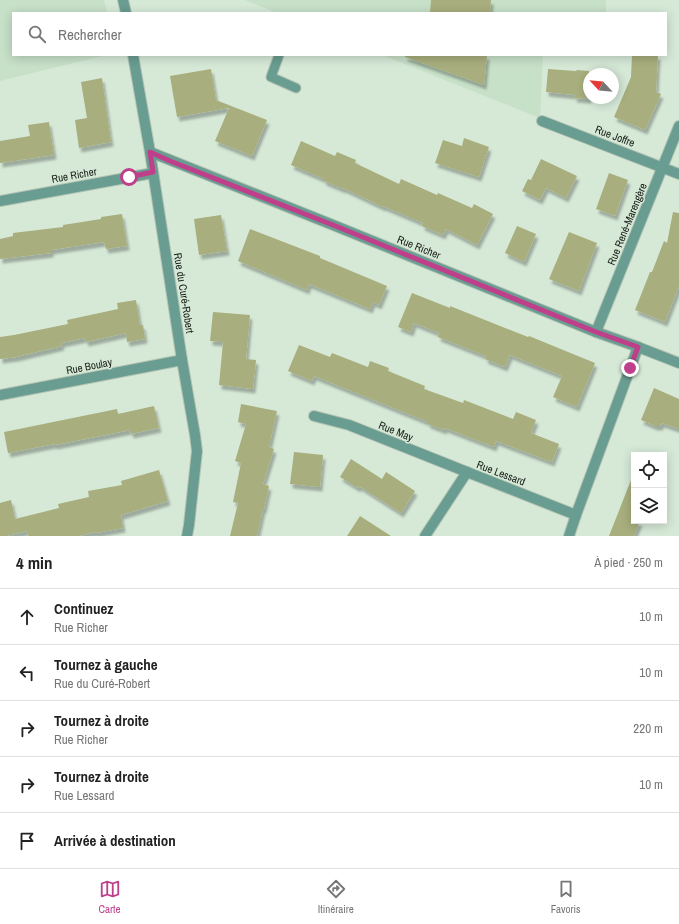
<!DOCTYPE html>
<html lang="fr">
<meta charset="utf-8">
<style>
:root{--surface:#fff;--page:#f6f6f6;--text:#222;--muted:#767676;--line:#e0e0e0;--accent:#bf3f8a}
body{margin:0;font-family:"Archivo Narrow",sans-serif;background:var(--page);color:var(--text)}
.controls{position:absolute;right:12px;bottom:12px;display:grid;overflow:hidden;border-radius:0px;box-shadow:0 2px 10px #0003}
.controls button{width:36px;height:36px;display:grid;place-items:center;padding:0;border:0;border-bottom:1px solid var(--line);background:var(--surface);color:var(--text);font:20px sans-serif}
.compass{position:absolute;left:583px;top:68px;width:36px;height:36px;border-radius:50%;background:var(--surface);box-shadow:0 2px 10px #0003;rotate:296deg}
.stop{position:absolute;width:12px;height:12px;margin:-9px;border:3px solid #bf3f8a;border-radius:50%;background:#fff}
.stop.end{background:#bf3f8a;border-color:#fff;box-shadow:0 1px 4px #0008}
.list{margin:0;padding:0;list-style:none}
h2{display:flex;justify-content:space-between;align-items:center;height:52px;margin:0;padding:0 16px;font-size:17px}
h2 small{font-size:13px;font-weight:400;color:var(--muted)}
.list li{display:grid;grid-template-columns:26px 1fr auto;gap:12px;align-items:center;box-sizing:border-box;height:56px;padding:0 16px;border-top:1px solid var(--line)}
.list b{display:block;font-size:15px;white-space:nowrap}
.list p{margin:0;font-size:13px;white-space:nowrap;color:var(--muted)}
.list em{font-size:13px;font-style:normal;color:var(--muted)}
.icon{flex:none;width:22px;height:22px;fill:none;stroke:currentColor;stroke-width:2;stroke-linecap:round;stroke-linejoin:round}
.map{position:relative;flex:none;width:679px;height:536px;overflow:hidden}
.search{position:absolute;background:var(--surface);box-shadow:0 2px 10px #0003;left:12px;right:12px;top:12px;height:44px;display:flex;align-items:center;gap:10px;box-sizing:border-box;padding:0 14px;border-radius:0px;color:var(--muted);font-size:15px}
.sheet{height:332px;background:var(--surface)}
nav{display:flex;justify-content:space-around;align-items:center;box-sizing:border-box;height:56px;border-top:1px solid var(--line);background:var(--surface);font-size:11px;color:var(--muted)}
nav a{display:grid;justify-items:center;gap:2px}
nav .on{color:var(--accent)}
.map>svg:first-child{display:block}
.built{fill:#c7e0c8}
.building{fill:#a8ae7d;filter:url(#shadow)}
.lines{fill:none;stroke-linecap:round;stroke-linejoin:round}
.lane-casing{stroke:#b4c4b4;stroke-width:11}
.street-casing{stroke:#b4c4b4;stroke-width:12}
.lane{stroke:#6a9d91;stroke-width:9}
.street{stroke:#6a9d91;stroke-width:10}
.route{stroke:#bf3f8a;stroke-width:5}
.labels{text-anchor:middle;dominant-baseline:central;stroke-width:3;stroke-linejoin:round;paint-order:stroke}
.street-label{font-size:11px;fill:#171e17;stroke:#d6e9d7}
</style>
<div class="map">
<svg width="679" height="536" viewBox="0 0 679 536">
<defs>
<filter id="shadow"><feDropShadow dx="2.5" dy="4.5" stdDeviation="1" flood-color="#0004"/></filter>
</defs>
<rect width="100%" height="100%" fill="#d6e9d7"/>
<g class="built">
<path d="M0,0H104L107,13H13V55H106L0,81Z"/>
<path d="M245,0H606V13H277Z"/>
<path d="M382,55H543L540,118Z"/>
</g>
<g class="building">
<path d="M431,0H491L490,13H430Z"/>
<path d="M405,55H487L484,85L405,57Z"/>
<path d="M632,55H658L656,92L661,94L645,130L614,117L631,77Z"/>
<path d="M211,69L216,100L267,120L252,156L215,141L229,108L177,117L170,76Z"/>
<path d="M548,69L576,71L577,70L589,71V99L574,98L575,95L546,92Z"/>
<path d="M102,78L111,142L79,148L75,120L87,118L81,82Z"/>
<path d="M49,122L54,155L0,163V141L30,136L28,125Z"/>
<path d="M464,138L489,147L479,177L435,163L443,140L462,146Z"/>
<path d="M301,141L335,156L337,152L356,160L355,163L399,184L401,179L437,195L438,193L472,208L474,204L493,214L477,245L446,229L443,235L422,226L423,223L383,206V207L343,188V189L324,181V179L291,165Z"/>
<path d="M541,159L577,176L566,198L546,188L540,200L522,191L528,179L531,180Z"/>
<path d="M609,173L628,180L615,216L596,209Z"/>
<path d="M673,212L679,213V286L665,322L635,310L650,272H652L664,241L667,243Z"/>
<path d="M122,214L127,246L106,249L104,242L51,250V253L0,259V239L13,236V233L63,227V225L101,219V217Z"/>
<path d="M221,215L227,251L199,255L194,219Z"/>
<path d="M517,226L536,234L524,262L505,253Z"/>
<path d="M250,229L320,256V258L387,286L379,305L373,302L370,309L309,284L307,290L238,261Z"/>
<path d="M569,232L597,243L579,291L549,279Z"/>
<path d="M412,293L450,308V306L528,337L529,336L595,363L577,407L553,397L562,376L510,355L505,367L485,359L486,356L438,337L439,333L414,323L411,332L398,327Z"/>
<path d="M136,300L140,325H143L145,339L127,342L126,333L86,342L85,338L61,343L62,346L16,357L0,359V337L14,335L68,324L67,320L118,309L117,303Z"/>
<path d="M213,312L250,315L246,359L256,360L253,389L219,385L223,342L210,341Z"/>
<path d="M299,345L330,357L332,353L368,367L370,361L389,368L388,371L425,386L424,389L463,403L464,400L513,419L516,412L536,420L531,433L559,444L552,462L496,441L494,447L445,428L444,430L428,424V422L314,376L312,381L288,371Z"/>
<path d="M654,388L679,399V429L662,423L660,426H655L641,420Z"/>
<path d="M241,404L277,411L269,447L274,449L263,484L269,486L264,509H263L257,536H230L238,503L233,502L241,463L235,461L246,424L238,422Z"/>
<path d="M154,406L159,428L131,434L130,430L55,445L54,444L8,453L4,432L117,409L118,414Z"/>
<path d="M294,452L323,455L320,487L290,484Z"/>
<path d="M351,459L382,479L386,472L415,491L401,513L359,486L358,488L340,477Z"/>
<path d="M159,470L168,501L121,515L123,528L95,533V532L78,536H28L27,531L6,536H0V503L11,500L15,519L59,508L58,504L89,497L88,491L122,485L121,481Z"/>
<path d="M633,475H634V521H640L634,536H609Z"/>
<path d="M360,516L391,536H347Z"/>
</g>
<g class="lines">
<defs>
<path id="lane" d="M279,55L271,77L296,88"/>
<g id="street">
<path d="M123,0L126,13"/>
<path d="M133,55L150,152L182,360L195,435L197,451L189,525L187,536"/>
<path d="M542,121L679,174"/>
<path d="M150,152L338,227L596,332L638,347L679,363"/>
<path d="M0,201L153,173"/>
<path d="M596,332L679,126"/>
<path d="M0,395L182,360"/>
<path d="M314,416L349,425L467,472"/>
<path d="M425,536L467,472L576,515"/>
<path d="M569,536L576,515L638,347"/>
</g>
</defs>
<use href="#lane" class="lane-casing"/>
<use href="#street" class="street-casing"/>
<use href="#lane" class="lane"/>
<use href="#street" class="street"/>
</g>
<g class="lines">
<path class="route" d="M129,177L153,172L150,152L170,161L338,227L596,332L638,347L630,368"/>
</g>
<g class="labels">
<g class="street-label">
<text transform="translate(615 136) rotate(21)">Rue Joffre</text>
<text transform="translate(74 175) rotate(-10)">Rue Richer</text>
<text transform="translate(627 224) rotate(-68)">Rue René-Marengère</text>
<text transform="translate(419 247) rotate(22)">Rue Richer</text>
<text transform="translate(184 293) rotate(81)">Rue du Curé-Robert</text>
<text transform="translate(89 366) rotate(-11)">Rue Boulay</text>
<text transform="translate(396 431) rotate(22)">Rue May</text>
<text transform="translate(501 473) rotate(21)">Rue Lessard</text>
</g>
</g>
</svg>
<div class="controls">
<button><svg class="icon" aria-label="locate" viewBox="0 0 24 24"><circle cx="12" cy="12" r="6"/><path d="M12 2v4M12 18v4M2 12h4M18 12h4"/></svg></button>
<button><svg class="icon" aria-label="layers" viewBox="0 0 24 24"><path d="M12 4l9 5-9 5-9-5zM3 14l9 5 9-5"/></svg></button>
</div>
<svg class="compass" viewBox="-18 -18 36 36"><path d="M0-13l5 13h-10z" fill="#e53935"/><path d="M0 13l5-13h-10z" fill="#767676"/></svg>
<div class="stop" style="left:129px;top:177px"></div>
<div class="stop end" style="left:630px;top:368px"></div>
<div class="search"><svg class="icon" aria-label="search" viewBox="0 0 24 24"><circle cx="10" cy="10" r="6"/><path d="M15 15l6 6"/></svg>Rechercher</div>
</div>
<section class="sheet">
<h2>4 min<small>À pied · 250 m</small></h2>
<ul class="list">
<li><svg class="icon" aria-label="ahead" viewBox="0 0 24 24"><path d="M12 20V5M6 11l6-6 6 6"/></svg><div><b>Continuez</b><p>Rue Richer</p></div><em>10 m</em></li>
<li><svg class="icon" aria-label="left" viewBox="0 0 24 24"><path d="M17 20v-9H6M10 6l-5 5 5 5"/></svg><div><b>Tournez à gauche</b><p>Rue du Curé-Robert</p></div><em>10 m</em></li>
<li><svg class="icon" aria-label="right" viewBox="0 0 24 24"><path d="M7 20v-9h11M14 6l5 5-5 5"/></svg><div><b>Tournez à droite</b><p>Rue Richer</p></div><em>220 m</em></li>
<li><svg class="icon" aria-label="right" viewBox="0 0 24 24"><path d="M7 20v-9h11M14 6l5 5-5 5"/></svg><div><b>Tournez à droite</b><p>Rue Lessard</p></div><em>10 m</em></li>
<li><svg class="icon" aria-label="arrive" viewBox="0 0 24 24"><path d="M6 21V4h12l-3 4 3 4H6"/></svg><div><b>Arrivée à destination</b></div></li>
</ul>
</section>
<nav>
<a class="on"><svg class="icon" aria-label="map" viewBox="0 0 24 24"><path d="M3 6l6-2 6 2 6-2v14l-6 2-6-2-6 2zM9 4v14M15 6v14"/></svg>Carte</a>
<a><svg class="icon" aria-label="directions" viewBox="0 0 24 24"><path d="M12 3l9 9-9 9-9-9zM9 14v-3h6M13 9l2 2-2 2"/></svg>Itinéraire</a>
<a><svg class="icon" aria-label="saved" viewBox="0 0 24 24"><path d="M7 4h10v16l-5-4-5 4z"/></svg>Favoris</a>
</nav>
